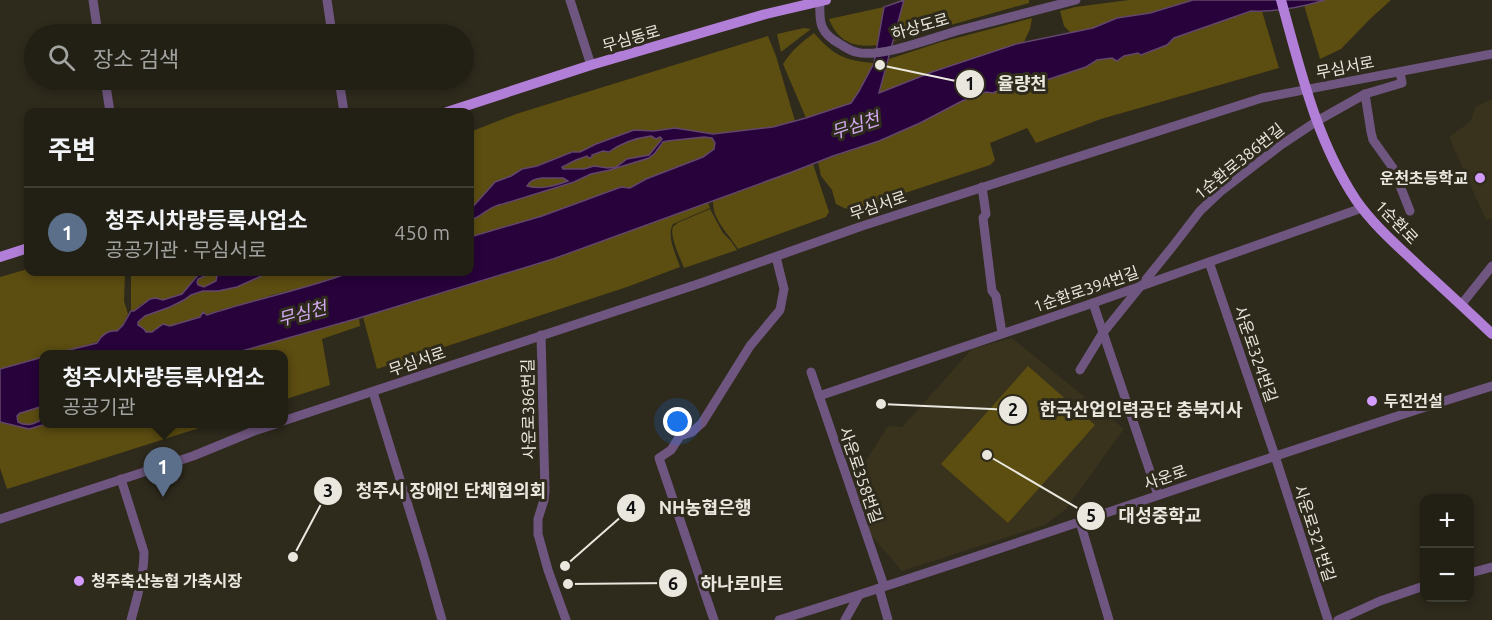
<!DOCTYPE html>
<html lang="ko">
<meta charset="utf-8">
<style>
:root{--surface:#222015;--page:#2a281e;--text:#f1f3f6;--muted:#a2a3a0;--line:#3f3e34;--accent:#d93025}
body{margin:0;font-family:Ubuntu,"Noto Sans KR",sans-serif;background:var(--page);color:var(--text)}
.controls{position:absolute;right:18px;bottom:18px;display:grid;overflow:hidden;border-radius:12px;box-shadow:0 3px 9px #0003}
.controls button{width:54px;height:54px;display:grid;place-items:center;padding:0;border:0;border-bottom:2px solid var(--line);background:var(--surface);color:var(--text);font:30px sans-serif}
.you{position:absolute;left:678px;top:422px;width:21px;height:21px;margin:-15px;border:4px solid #fff;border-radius:50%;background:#1a73e8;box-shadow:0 0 0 9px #1a73e833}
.badge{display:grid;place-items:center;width:39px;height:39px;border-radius:50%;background:var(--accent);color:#fff;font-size:20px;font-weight:700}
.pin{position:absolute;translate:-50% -50px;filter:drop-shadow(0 2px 3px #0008)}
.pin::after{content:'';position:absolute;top:32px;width:21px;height:18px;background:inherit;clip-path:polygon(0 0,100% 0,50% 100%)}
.popup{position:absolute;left:39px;top:350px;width:249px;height:78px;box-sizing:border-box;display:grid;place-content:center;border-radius:12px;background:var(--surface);filter:drop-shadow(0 2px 4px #0005);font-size:20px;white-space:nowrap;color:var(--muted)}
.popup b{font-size:22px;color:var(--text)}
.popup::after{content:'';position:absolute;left:50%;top:100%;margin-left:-12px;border:12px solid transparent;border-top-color:var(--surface)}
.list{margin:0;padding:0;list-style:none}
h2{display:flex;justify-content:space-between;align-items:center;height:78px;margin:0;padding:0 24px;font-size:26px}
h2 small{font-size:20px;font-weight:400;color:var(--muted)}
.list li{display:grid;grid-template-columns:39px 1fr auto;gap:18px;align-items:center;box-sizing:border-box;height:90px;padding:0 24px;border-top:2px solid var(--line)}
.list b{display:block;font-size:22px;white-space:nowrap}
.list p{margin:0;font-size:20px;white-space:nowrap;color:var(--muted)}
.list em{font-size:20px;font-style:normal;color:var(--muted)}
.icon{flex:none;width:33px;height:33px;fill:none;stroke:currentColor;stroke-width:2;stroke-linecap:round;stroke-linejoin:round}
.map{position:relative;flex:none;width:1492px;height:620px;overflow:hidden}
.search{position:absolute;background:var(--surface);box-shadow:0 3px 9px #0003;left:24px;top:24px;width:450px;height:66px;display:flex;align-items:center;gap:15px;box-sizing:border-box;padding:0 21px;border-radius:33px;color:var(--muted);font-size:22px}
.panel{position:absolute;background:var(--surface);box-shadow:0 3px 9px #0003;left:24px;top:108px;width:450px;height:168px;border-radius:12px}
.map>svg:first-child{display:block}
.built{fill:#39331e}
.green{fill:#5c4d11}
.water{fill:#27023b;stroke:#62476c;stroke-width:1.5;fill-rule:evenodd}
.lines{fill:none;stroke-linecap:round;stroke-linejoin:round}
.minor{stroke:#6f5681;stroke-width:9}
.major{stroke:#b27fd8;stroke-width:10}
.poi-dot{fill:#d39cfc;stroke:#2e2a1c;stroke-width:2}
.labels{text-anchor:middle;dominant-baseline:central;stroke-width:6;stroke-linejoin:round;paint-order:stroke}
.street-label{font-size:16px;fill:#eae7de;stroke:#2e2a1c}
.poi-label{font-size:16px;font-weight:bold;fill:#eae7de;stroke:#2e2a1c;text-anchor:start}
.water-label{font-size:18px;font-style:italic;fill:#d4acf3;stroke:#2e2a1c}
.leader{fill:none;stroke:#eae7de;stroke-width:2}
.callout-dot{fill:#eae7de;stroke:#2e2a1c;stroke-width:2}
.mark-label{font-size:18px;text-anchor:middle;font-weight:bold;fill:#111}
.callout-label{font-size:18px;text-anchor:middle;font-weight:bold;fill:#eae7de;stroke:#2e2a1c;stroke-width:6;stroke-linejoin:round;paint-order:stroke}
</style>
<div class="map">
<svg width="1492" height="620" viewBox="0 0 1492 620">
<rect width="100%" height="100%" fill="#2e2a1c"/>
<g class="built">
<path d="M1492,99V219L1486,220L1449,137L1470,122L1476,107Z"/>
<path d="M1012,338L1124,429L1066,509L1045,525L902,571L870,534L853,481L888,426L902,427L972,349Z"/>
</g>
<g class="green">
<path d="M904,0H1029V3L894,41Z"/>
<path d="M1129,0H1193L1150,13L1117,18L1093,28L1071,33L1064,26L1060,11L1075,7Z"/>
<path d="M1325,0H1391L1370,19L1341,49L1320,59L1304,5Z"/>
<path d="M884,7L878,45C854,48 838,42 829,19Z"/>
<path d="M1251,11H1262L1279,68L1101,119L1036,143L1027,128L990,143L995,160L990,165L853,210L844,208L836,204L832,190L821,176L818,162L879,141L920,123L962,101L986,92L993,93L1003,87L1001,84L1006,80H1027L1037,83L1086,67L1097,60L1112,57L1117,61L1124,56L1167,45L1173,38Z"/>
<path d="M1032,18L1030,29L1024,42L932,72L879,93L889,59L941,42Z"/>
<path d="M804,28L811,29L781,52L777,34Z"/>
<path d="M814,33C833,55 845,61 874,63L859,91L851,103L806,118L783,64C791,51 802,42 814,33Z"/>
<path d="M768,36L776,56L795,121L773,127L713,134L675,128L654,131L634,130L596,144L580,152H572L537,166L522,169L511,176L495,182L470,210V132L516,114Z"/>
<path d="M651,136L660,137L662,139L649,155L627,159L616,167L608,168L594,166L584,169L563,170L562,168L576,160L587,156L589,157L603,151L609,152C621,143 636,138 651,136Z"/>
<path d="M690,137C698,138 704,137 712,138L715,143L714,149L705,156L686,164L646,179L630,188L621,187L542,216L470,237V220C482,217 490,205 503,204L574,182L591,174L620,167L655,153L663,142Z"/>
<path d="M813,164L829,212L826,217L738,249C729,234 712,220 713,200Z"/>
<path d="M542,178H563L569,181C555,186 542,189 526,187C530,181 534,179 542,178Z"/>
<path d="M708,202L710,208L673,224C666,236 676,254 680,267L627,287L377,369L363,317L553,259Z"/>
<path d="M710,209L723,233L731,241L737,250L684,268C681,260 669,235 673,227C674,225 676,225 677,223Z"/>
<path d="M28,269V272H125L124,301L128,314C125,320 123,325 118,330C103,343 63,354 43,354V357L0,369V277Z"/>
<path d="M131,272H202L198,275L182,294L163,300L156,298L140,305L134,311H131Z"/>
<path d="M286,272H352H345L343,275L310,286L272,295L254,302L220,310L170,326L163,324L152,332H146L138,325V322L145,316L170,307L184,300L191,295L203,291H218L237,287L268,273Z"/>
<path d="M211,273L215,274L217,276L216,281L204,287L198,285L197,282L198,279Z"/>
<path d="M359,318L360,326L322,339L330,385L283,400V354H231Z"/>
<path d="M1028,366L1095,425L1008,523L941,464Z"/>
<path d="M43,406V419C34,424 27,427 18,423L17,416L20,413L24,412Z"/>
<path d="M0,422L29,429L46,424H212L7,489L0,468Z"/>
</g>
<g class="water">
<path d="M904,0L879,93L932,72L1016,44L1093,28L1117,18L1150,13L1193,0H1325C1302,7 1275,12 1251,11L1174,38L1167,45L1141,55L1138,53L1124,56L1117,61L1112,58L1097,60L1086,67L1037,83L1027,80H1006L1001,84L1004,88L993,93L986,92L962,101L920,123L879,141L833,156L792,172L553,259L359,318L231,354H53L97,343C101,336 108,330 117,331L123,325L131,311H134L150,299L156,298L163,300L182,294L198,275L202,272H219L226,274L236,275L246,274L247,272H286L268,273L237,287L218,291H203L191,295L184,300L170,307L145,316L138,322V325L144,329L146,332H152L163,324L170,326L200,317L203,312L207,315C252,300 298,291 343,275L345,272H470V237L542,216L621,187L630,188L646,179L703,157L714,149L715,143L712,138L704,137L667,141L663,142L655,153L649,158L610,170L591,174L574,182L503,204C490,205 482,217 470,220V210L495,182L511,176L522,169L537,166L572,152H580L596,144L634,130L654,131L675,128L713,134L773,127L806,118L851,103L859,91L874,63L884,7ZM651,136L656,139L660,137L662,139L649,155L627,159L616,167L608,168L594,166L584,169H563L562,167L576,160L587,156L589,158L592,157V155L603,151L609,152C621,143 636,138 651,136ZM542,178H563L568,181C554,186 541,190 527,186C530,180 535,179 542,178ZM211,273L215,274L217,276L216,281L204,287L198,285L197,282L198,279Z"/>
<path d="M43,357V406L24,412L20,413L17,416L18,422C27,427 34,424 43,419V424H46L29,429L0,422V369Z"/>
</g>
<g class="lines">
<g class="minor">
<path d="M93,0L98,34"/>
<path d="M327,0L332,34"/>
<path d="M570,0L591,65"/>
<path d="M822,0L820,2C819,23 820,33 840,44C845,47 851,51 856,52C880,59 934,37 960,30C998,20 1037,10 1076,0"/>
<path d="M105,80L110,112"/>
<path d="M339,80L344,112"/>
<path d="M1365,94L1371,132L1373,140L1393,168L1410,211"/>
<path d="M982,187L986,214L983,218L992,291L996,296L1002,333"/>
<path d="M1209,262L1275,456L1328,620"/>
<path d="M1093,303L1158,495"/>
<path d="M1461,305L1492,266"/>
<path d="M541,335L545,491L544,500L538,519V534L548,570L566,620"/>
<path d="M1080,370L1102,334L1173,246L1200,211L1220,192L1281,145L1317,121L1365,94L1402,83L1400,72"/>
<path d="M811,372L884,586"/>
<path d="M373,392L424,557L442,620"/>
<path d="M819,396L1093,303L1362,208"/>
<path d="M283,421L701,283L862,226L1262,98L1492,54"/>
<path d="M121,479L144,552C144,575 137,598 131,620"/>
<path d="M0,519L193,456L254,431L276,424"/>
<path d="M1080,522L1109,620"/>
<path d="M1470,573L1492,567"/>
<path d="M879,588L888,620"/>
<path d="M714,620L659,458L671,450L680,436L692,432L702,423L750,346L780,310L784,289L776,257"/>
<path d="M779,620C1018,546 1253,460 1492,386"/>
<path d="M845,620L859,595"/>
<path d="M1338,620L1380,601L1424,586"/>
</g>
<g class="major">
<path d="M1281,0C1300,68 1316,140 1356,200C1374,226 1399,247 1422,269C1445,290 1469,312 1492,334"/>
<path d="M447,112L591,65L766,14L826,0"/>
<path d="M0,257L28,248"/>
</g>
</g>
<g class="poi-dot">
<circle cx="1480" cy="178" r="6"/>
<circle cx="1372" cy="401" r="6"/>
<circle cx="79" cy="581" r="6"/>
</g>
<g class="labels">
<g class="street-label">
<text transform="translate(920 26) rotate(-16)">하상도로</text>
<text transform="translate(631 38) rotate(-16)">무심동로</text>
<text transform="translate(1345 67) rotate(-11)">무심서로</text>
<text transform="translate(1239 161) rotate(-39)">1순환로386번길</text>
<text transform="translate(878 205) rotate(-19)">무심서로</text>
<text transform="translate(1397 222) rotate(46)">1순환로</text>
<text transform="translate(1086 289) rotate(-19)">1순환로394번길</text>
<text transform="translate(1256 354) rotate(71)">사운로324번길</text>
<text transform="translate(417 361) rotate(-19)">무심서로</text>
<text transform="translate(528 409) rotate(-91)">사운로386번길</text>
<text transform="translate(861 475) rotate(71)">사운로358번길</text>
<text transform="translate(1165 477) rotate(-19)">사운로</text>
<text transform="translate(1315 533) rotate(72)">사운로321번길</text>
</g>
<g class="poi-label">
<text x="1468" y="178" text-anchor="end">운천초등학교</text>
<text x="1384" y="401">두진건설</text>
<text x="91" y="581">청주축산농협 가축시장</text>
</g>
<g class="water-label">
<text transform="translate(855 125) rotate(-18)">무심천</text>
<text transform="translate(302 313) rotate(-15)">무심천</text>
</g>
</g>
<path class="leader" d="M880 65L970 84M881 404L1013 410M293 557L328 491M565 566L631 508M987 455L1091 516M568 584L673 583"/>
<g class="callout-dot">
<circle cx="880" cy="65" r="6"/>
<circle cx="881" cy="404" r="6"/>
<circle cx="293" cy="557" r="6"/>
<circle cx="565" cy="566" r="6"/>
<circle cx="987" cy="455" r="6"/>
<circle cx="568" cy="584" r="6"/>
<circle cx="970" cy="84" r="15"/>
<circle cx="1013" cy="410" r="15"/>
<circle cx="328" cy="491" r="15"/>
<circle cx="631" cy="508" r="15"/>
<circle cx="1091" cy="516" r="15"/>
<circle cx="673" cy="583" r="15"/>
</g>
<g class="mark-label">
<text x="970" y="90">1</text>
<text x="1013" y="416">2</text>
<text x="328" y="497">3</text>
<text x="631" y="514">4</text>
<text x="1091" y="522">5</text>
<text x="673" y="590">6</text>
</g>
<g class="callout-label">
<text x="1022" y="90">율량천</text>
<text x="1141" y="416">한국산업인력공단 충북지사</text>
<text x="451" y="497">청주시 장애인 단체협의회</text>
<text x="705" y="514">NH농협은행</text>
<text x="1160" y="522">대성중학교</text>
<text x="742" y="590">하나로마트</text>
</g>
</svg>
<div class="controls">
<button>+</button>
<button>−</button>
</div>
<div class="you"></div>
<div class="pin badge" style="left:163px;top:497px;background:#5c6f8a">1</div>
<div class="popup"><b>청주시차량등록사업소</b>공공기관</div>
<div class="search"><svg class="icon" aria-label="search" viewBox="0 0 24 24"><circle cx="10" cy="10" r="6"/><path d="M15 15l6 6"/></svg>장소 검색</div>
<section class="panel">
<h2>주변<small></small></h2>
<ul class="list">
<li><span class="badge" style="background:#5c6f8a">1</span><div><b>청주시차량등록사업소</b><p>공공기관 · 무심서로</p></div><em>450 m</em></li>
</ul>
</section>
</div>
